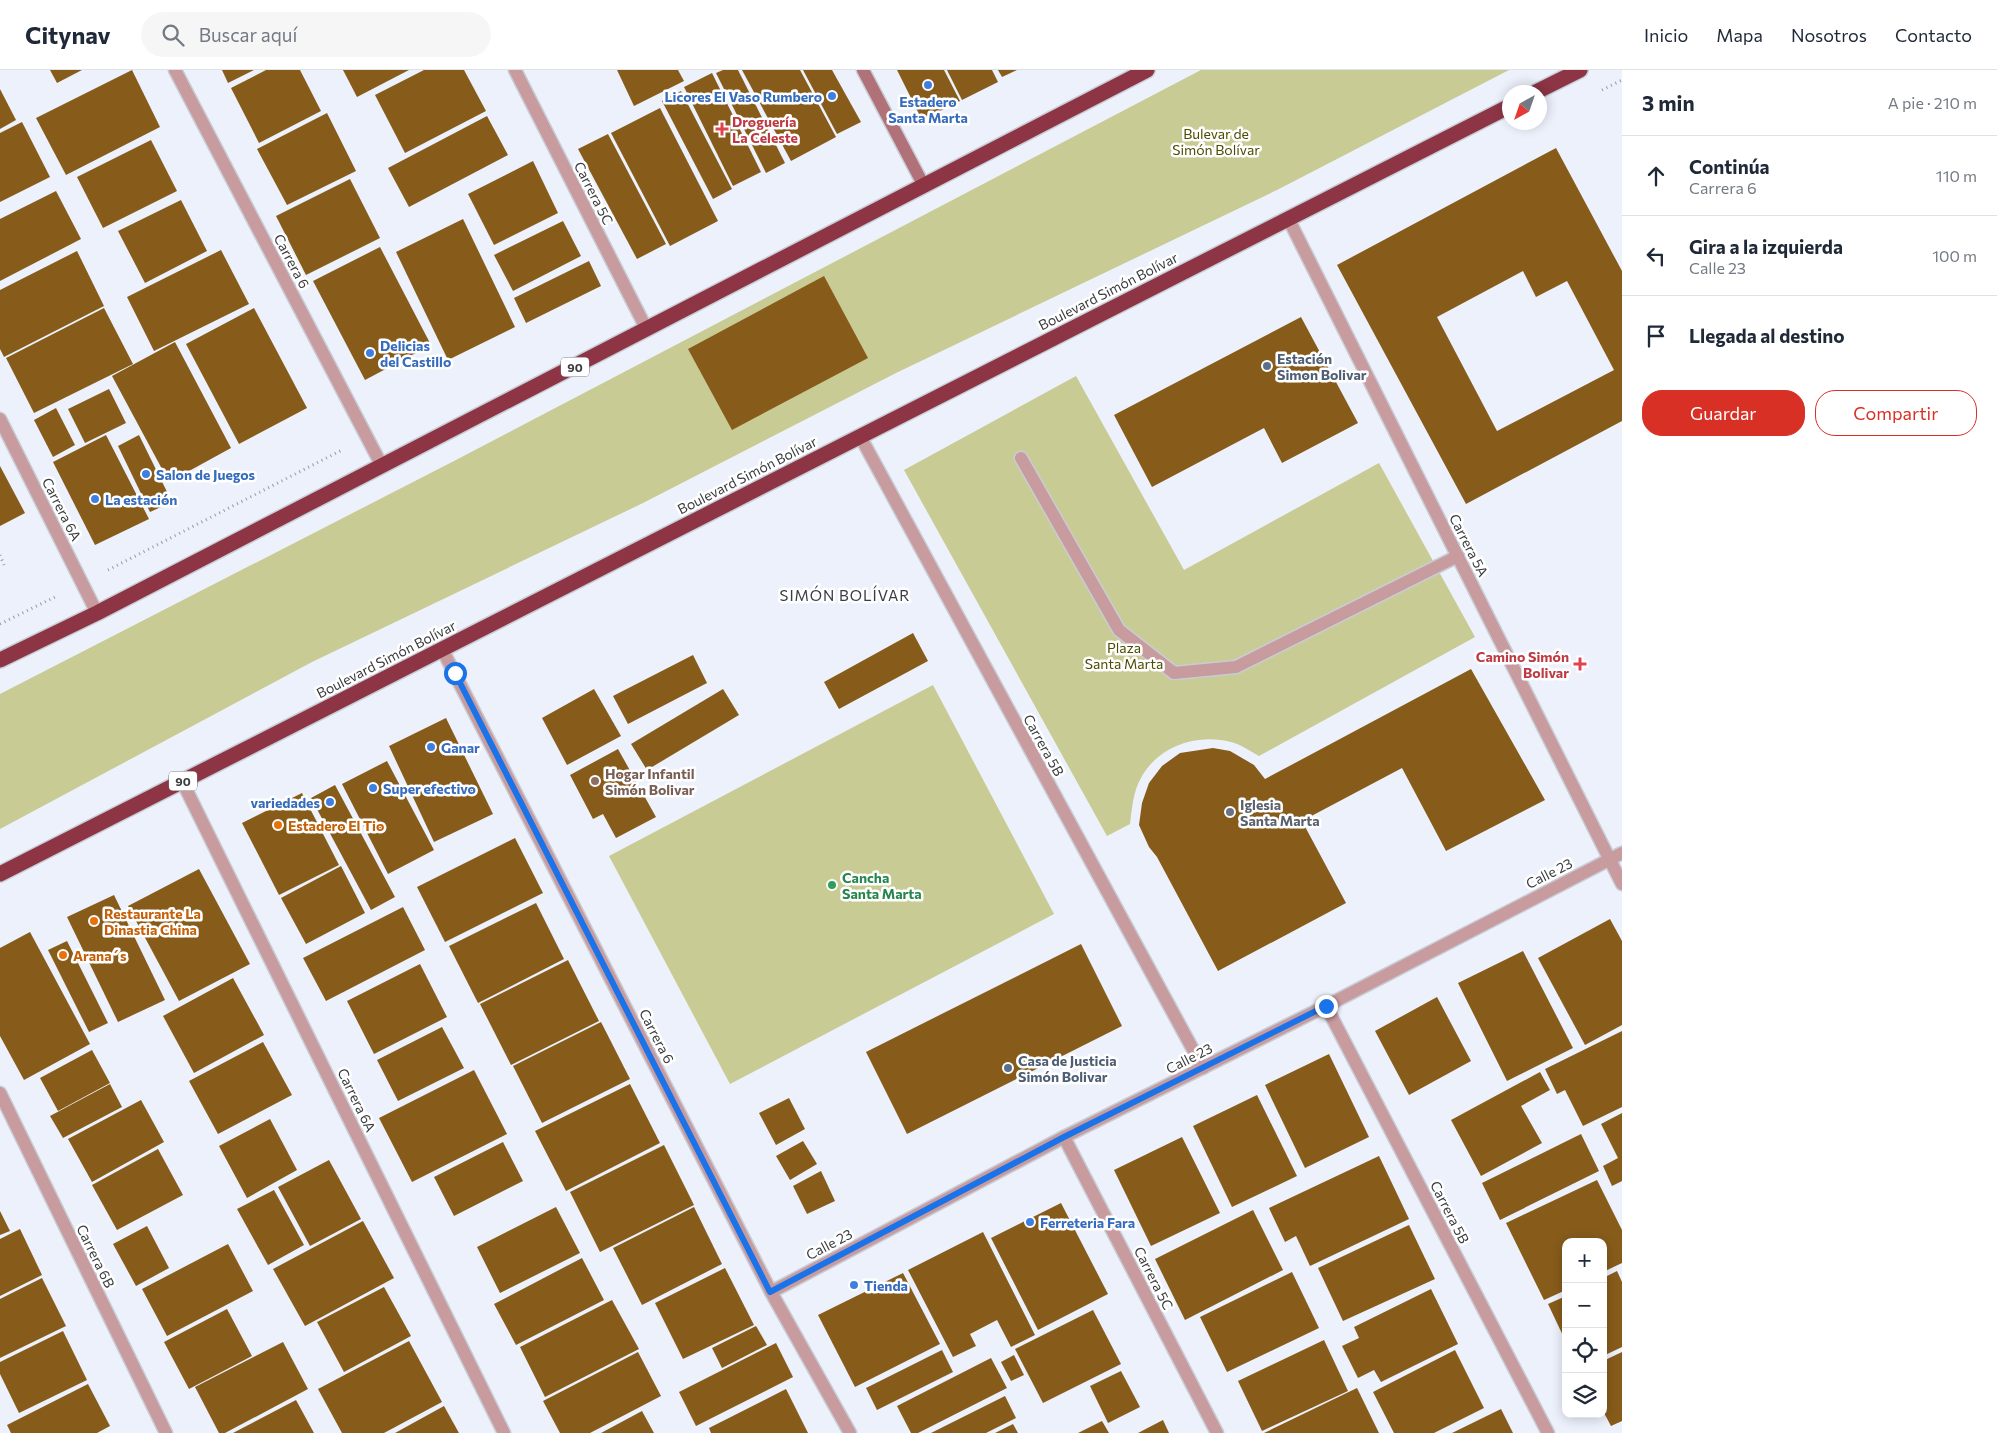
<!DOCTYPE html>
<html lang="es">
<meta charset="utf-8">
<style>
:root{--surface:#fff;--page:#f6f6f7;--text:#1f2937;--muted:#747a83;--line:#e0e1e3;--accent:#d93025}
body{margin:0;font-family:Commissioner,sans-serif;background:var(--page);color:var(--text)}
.controls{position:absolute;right:15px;bottom:15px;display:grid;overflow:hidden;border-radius:10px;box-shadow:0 2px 12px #0003}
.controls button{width:45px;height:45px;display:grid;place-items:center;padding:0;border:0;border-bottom:1px solid var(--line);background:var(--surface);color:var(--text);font:25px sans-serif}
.compass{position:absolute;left:1502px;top:15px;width:45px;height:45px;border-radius:50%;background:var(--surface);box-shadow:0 2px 12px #0003;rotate:220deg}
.stop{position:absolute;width:15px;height:15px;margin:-11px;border:4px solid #1a73e8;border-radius:50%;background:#fff}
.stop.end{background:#1a73e8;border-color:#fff;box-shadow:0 1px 5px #0008}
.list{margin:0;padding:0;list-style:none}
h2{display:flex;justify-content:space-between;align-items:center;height:65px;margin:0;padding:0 20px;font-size:21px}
h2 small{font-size:16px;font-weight:400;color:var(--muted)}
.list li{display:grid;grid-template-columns:32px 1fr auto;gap:15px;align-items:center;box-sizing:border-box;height:80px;padding:0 20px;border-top:1px solid var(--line)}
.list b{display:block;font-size:19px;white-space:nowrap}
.list p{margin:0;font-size:16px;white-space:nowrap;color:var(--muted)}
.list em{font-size:16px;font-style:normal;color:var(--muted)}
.actions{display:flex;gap:10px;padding:15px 20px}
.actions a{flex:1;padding:11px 0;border:1px solid var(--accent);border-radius:20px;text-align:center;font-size:18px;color:var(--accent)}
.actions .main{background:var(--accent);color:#fff}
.icon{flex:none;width:28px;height:28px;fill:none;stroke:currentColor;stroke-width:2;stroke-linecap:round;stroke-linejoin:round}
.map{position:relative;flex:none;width:1622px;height:1363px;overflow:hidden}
header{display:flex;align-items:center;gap:30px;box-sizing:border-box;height:70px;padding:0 25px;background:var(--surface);border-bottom:1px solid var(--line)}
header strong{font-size:24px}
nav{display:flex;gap:28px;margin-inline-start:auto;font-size:18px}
.search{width:350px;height:45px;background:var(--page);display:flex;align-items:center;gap:12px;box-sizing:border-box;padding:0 18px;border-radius:28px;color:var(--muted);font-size:19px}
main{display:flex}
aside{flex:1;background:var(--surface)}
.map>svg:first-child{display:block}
.green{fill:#c8cb93}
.building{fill:#875c1b;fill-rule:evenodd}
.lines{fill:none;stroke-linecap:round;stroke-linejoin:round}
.lane-casing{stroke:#c8cdd5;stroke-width:15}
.street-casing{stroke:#c8cdd5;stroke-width:15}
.secondary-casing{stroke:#c8cdd5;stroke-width:15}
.highway-casing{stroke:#c8cdd5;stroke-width:18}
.path{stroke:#979ba1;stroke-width:3;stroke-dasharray:1 4;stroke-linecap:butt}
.lane{stroke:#c89b9f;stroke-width:12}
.street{stroke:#c89b9f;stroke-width:12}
.secondary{stroke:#b17178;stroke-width:12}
.highway{stroke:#8d3545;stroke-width:15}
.route{stroke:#1a73e8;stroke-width:6}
.shop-dot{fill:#3f7fe0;stroke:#fff;stroke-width:2}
.health-dot{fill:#e0444e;stroke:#fff;stroke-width:2}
.service-dot{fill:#5c6f8a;stroke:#fff;stroke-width:2}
.education-dot{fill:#8d6e63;stroke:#fff;stroke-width:2}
.worship-dot{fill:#6b7280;stroke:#fff;stroke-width:2}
.food-dot{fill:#e8710a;stroke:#fff;stroke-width:2}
.leisure-dot{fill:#2e9e5b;stroke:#fff;stroke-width:2}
.labels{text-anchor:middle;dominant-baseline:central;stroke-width:5;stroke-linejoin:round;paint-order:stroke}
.shield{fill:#fff;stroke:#757679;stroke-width:1}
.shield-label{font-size:12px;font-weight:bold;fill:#3a3c3f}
.shop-label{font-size:14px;font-weight:bold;fill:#366cbe;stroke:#fff;text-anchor:start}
.health-label{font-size:14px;font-weight:bold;fill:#be3a42;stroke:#fff;text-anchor:start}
.park-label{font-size:14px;fill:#4b4d00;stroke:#fff}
.street-label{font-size:14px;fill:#3a3c3f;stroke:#fff}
.service-label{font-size:14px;font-weight:bold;fill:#4e5e75;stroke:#fff;text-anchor:start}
.education-label{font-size:14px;font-weight:bold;fill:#785e54;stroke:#fff;text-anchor:start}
.worship-label{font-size:14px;font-weight:bold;fill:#5b616d;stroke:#fff;text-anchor:start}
.food-label{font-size:14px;font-weight:bold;fill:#c56008;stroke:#fff;text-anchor:start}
.leisure-label{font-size:14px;font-weight:bold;fill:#27864d;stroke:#fff;text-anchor:start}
.neighbourhood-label{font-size:15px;letter-spacing:1px;fill:#383d44;stroke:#fff}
</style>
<header>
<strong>Citynav</strong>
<div class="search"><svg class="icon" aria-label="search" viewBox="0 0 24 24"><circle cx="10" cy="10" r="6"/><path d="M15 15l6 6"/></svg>Buscar aquí</div>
<nav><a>Inicio</a><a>Mapa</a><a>Nosotros</a><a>Contacto</a></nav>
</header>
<main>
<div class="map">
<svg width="1622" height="1363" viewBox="0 0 1622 1363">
<rect width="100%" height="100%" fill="#ecf1fb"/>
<g class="green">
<path d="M1201,0H1509L1277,120L896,303L643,433L312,592L0,759V624L454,391Z"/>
<path d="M1076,306L1184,500L1379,393L1475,567L1259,686C1250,681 1240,674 1231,672C1197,663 1158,676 1141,708C1133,722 1132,738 1130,754L1107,766L904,400Z"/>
<path d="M933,615L1054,844L730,1014L609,786Z"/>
</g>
<g class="building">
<path d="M50,0H82L57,13Z"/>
<path d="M132,0L160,57L66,105L36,48Z"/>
<path d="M222,0H254L228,13Z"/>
<path d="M266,0H300L321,41L259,73L231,18Z"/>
<path d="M343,0H409L357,27Z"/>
<path d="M424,0H464L486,41L405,83L375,25Z"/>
<path d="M617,0H678L684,11L634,36Z"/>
<path d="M723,0H738L785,93L766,103L716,3Z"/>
<path d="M742,0H800L836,67L791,91Z"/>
<path d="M803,0H832L861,52L837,64Z"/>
<path d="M897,0H944L960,31L922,50Z"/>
<path d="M947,0H992L998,12L962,30Z"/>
<path d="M998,0H1017L1002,7Z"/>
<path d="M712,3L761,102L733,116L684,17Z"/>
<path d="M0,19L16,50L0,59Z"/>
<path d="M681,21L732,119L713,129L662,31Z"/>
<path d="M660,38L718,151L670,176L611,63Z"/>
<path d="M327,43L356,101L287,135L257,79Z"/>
<path d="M487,46L508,85L409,137L388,98Z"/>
<path d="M22,52L50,107L0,132V63Z"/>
<path d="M608,64L666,174L637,189L578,79Z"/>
<path d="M151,70L177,121L103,158L77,107Z"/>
<path d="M1556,78L1622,201V351L1466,434L1337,195ZM1523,201L1536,227L1567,211L1614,300L1497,361L1437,247Z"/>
<path d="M533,91L558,143L494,175L468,124Z"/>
<path d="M350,109L380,168L306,205L276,146Z"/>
<path d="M56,121L81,169L0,211V149Z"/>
<path d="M181,130L207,181L145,213L118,161Z"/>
<path d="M463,149L515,257L448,290L396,182Z"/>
<path d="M563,151L581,186L513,221L494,185Z"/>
<path d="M380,177L431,275L365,310L313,211Z"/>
<path d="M221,180L249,234L154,281L127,227Z"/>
<path d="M77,181L104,236L4,287L0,279V220Z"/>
<path d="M589,191L601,216L526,253L514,228Z"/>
<path d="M824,206L868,288L732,360L688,279Z"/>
<path d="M104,238L133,294L34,343L6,288Z"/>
<path d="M254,238L307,338L239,374L186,274Z"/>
<path d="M1301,247L1358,353L1282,393L1264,358L1152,417L1114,345Z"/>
<path d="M175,272L231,378L169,412L112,306Z"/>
<path d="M109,319L126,353L85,373L68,339Z"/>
<path d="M56,338L75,375L53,387L34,350Z"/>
<path d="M106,365L149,449L95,475L53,392Z"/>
<path d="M139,365L172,432L150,442L118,376Z"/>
<path d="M0,396L25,443L0,456Z"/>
<path d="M913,563L928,591L839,639L824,612Z"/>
<path d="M693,585L707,613L628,654L613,626Z"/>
<path d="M1471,599L1545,730L1446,781L1402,698L1302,751L1346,833L1218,901L1157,787L1149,777L1139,755L1142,733L1149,713L1162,696L1180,683L1213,678L1230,681L1254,695L1265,709Z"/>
<path d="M594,619L621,666L567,695L542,648Z"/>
<path d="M723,619L739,645L647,700L631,674Z"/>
<path d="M446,648L493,744L434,772L389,676Z"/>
<path d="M618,679L656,747L616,768L603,744L593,749L570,705Z"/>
<path d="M387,691L434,780L388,804L342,714Z"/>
<path d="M335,715L395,827L371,840L311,728Z"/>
<path d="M302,723L339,795L279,825L242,753Z"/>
<path d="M515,768L543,823L445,872L417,817Z"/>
<path d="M341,796L365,843L306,874L281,828Z"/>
<path d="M199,799L250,894L179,931L128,836Z"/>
<path d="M114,825L165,930L118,952L67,847Z"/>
<path d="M536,833L564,889L478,933L449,876Z"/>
<path d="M403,837L425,880L326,931L303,888Z"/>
<path d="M1610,849L1622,871V955L1585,975L1538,888Z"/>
<path d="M30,862L90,974L24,1010L0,966V878Z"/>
<path d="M67,871L108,953L89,962L48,880Z"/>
<path d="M1081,874L1122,956L907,1064L866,982Z"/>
<path d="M1523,881L1573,978L1507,1011L1458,913Z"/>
<path d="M568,890L599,951L511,995L480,934Z"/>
<path d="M420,894L447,947L374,984L347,931Z"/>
<path d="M233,908L264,965L194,1003L163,946Z"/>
<path d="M1437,927L1471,991L1409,1025L1375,961Z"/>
<path d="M601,952L630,1009L542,1053L513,996Z"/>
<path d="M442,957L464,998L398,1031L377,990Z"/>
<path d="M1622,961V1037L1583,1056L1565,1020L1557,1024L1545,999Z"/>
<path d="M263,972L292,1025L218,1064L189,1011Z"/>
<path d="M92,980L110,1013L58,1041L40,1008Z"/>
<path d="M1329,984L1369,1067L1305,1098L1265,1015Z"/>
<path d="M474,1000L507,1064L412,1112L379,1048Z"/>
<path d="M1540,1002L1550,1020L1521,1036L1542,1073L1481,1106L1451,1050Z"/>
<path d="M110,1014L122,1037L63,1068L50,1046Z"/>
<path d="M630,1014L660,1073L566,1121L535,1061Z"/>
<path d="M1257,1025L1297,1106L1232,1137L1193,1056Z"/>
<path d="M789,1028L805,1059L776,1075L759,1043Z"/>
<path d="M141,1030L164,1072L92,1112L68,1069Z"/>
<path d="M1622,1043V1111L1612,1116L1603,1096L1618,1088L1601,1054Z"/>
<path d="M270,1049L297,1100L247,1128L219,1076Z"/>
<path d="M1581,1064L1599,1101L1500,1150L1482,1113Z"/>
<path d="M1182,1067L1220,1143L1151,1176L1114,1100Z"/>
<path d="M803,1071L817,1094L790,1110L776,1086Z"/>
<path d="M503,1072L523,1111L454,1146L434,1107Z"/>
<path d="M664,1075L694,1135L600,1182L570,1122Z"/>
<path d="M158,1079L183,1125L117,1160L92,1115Z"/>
<path d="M1379,1086L1409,1149L1310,1196L1296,1166L1285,1172L1269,1138Z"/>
<path d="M329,1090L361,1149L310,1176L278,1117Z"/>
<path d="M821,1101L835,1131L807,1144L793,1116Z"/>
<path d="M1597,1110L1622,1160V1193L1603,1202V1172H1566V1220L1544,1230L1506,1153Z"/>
<path d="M274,1120L304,1175L268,1195L237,1139Z"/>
<path d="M1061,1133L1108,1224L1038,1260L991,1168Z"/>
<path d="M556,1137L580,1183L500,1223L477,1177Z"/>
<path d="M694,1137L722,1194L642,1235L613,1178Z"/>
<path d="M1253,1140L1283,1200L1185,1250L1155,1189Z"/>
<path d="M0,1141L10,1161L0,1165Z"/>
<path d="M363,1151L394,1208L305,1256L273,1199Z"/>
<path d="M1409,1155L1435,1209L1343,1251L1318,1198Z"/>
<path d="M147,1156L169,1198L136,1216L113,1174Z"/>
<path d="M20,1159L42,1205L0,1226V1169Z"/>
<path d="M983,1162L1035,1265L1011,1277L997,1250L970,1264L976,1276L953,1287L908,1200Z"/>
<path d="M228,1174L253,1221L167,1266L142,1219Z"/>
<path d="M582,1188L604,1230L516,1275L494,1234Z"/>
<path d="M725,1198L754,1255L683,1289L655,1233Z"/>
<path d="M1617,1201L1622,1212V1277L1603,1286V1208Z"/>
<path d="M1292,1202L1319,1258L1227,1302L1200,1247Z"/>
<path d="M903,1203L940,1274L855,1317L818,1245Z"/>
<path d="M42,1208L66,1256L0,1288V1229Z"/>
<path d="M384,1217L411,1266L344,1302L317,1252Z"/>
<path d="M1431,1219L1458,1274L1381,1312L1374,1300L1358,1308L1342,1276L1359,1268L1354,1257Z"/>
<path d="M1566,1226V1272L1548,1234Z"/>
<path d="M612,1230L639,1279L545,1327L520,1277Z"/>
<path d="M227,1239L252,1286L189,1319L164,1272Z"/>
<path d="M1093,1240L1121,1294L1043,1333L1015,1279Z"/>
<path d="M756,1256L767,1275L722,1298L712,1278Z"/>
<path d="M63,1261L87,1310L19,1343L0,1304V1292Z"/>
<path d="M1324,1270L1348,1321L1262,1361L1238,1311Z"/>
<path d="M409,1271L442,1332L384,1363H342L318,1319Z"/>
<path d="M283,1272L308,1319L225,1363H219L195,1317Z"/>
<path d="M776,1273L793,1307L696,1356L679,1322Z"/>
<path d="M942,1280L953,1302L877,1340L866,1318Z"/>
<path d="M1455,1280L1484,1338L1434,1363H1394L1373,1322Z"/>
<path d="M638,1282L661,1326L590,1363H560L543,1331Z"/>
<path d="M1622,1282V1351L1611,1356L1603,1341V1291Z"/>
<path d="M1014,1285L1024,1305L1011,1311L1001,1292Z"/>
<path d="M991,1288L1007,1318L918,1363H911L897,1336Z"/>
<path d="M1121,1301L1140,1337L1108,1353L1090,1316Z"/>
<path d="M88,1314L110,1356L97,1363H11L7,1355Z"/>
<path d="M1357,1318L1379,1363H1264Z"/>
<path d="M786,1319L808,1363H711L709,1358Z"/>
<path d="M1005,1326L1016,1348L986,1363H931Z"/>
<path d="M296,1330L314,1363H233Z"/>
<path d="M444,1336L459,1363H395Z"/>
<path d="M1501,1339L1513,1363H1452Z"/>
<path d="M642,1341L654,1363H601Z"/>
<path d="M1163,1350L1169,1363H1138Z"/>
<path d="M1102,1351L1109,1363H1078Z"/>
<path d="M1013,1354L1018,1363H995Z"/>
</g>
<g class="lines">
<defs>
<path id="lane" d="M1021,388L1119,560L1174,603L1236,597L1458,486"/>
<g id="street">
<path d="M175,0L382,396"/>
<path d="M515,0L647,260"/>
<path d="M1288,148L1622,814"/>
<path d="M0,349L97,543"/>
<path d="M860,366L1203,998"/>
<path d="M442,579L771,1222L850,1363"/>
<path d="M182,711L504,1363"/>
<path d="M1326,936L1548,1363"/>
<path d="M0,1023L166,1363"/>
<path d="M1064,1067L1217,1363"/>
<path d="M771,1222L1064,1067L1326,936L1622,783"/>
</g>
<path id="secondary" d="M863,0L924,116"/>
<g id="highway">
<path d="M1536,22L1580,0"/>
<path d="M0,590L97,543L1147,0"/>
<path d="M0,804L1510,36"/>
</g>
</defs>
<use href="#lane" class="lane-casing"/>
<use href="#street" class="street-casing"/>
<use href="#secondary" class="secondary-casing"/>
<use href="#highway" class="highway-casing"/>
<g class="path">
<path d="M1602,20L1622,10"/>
<path d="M0,485L4,495"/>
<path d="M108,500L342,380"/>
<path d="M0,554L57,526"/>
</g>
<use href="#lane" class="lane"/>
<use href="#street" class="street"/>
<use href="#secondary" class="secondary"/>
<use href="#highway" class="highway"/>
</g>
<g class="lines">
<path class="route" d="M455,603L770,1222L1064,1067L1326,936"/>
</g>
<g class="shop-dot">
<circle cx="928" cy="15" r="5"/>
<circle cx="832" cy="26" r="5"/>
<circle cx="370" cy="283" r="5"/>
<circle cx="146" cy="404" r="5"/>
<circle cx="95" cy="429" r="5"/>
<circle cx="431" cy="677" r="5"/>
<circle cx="373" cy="718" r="5"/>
<circle cx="330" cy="732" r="5"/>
<circle cx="1030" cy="1152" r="5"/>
<circle cx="854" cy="1215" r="5"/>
</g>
<g class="health-dot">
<path d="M719.5 51.5h5v5h5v5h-5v5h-5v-5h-5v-5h5z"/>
<path d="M1577.5 586.5h5v5h5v5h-5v5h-5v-5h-5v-5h5z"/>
</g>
<g class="service-dot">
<circle cx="1267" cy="296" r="5"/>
<circle cx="1008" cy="998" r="5"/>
</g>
<circle class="education-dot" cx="595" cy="711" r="5"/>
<circle class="worship-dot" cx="1230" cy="742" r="5"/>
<g class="food-dot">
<circle cx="278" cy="755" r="5"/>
<circle cx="94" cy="851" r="5"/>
<circle cx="63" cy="885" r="5"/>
</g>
<circle class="leisure-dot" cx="832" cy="815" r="5"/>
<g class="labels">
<g class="shield">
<rect x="561" y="287.5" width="28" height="19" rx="4"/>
<rect x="169" y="701.5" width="28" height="19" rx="4"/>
</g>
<g class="shield-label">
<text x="575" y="297">90</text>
<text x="183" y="711">90</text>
</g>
<g class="shop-label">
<text x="822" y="26" text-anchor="end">Licores El Vaso Rumbero</text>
<text x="928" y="31" text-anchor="middle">Estadero<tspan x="928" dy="16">Santa Marta</tspan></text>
<text x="380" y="275">Delicias<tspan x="380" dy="16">del Castillo</tspan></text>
<text x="156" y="404">Salon de Juegos</text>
<text x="105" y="429">La estación</text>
<text x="441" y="677">Ganar</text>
<text x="383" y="718">Super efectivo</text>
<text x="320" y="732" text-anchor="end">variedades</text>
<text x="1040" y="1152">Ferreteria Fara</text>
<text x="864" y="1215">Tienda</text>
</g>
<g class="health-label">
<text x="732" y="51">Droguería<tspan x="732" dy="16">La Celeste</tspan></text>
<text x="1569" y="586" text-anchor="end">Camino Simón<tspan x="1569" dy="16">Bolivar</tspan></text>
</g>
<g class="park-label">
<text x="1216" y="63">Bulevar de<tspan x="1216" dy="16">Simón Bolívar</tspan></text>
<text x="1124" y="577">Plaza<tspan x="1124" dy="16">Santa Marta</tspan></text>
</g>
<g class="street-label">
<text transform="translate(594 123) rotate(63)">Carrera 5C</text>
<text transform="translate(292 191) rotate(62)">Carrera 6</text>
<text transform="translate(1108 221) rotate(-27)">Boulevard Simón Bolívar</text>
<text transform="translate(747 405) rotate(-27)">Boulevard Simón Bolívar</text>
<text transform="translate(62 439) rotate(63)">Carrera 6A</text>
<text transform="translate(1469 475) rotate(63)">Carrera 5A</text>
<text transform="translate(386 589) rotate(-27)">Boulevard Simón Bolívar</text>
<text transform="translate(1044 675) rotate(61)">Carrera 5B</text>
<text transform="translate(1549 803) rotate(-27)">Calle 23</text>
<text transform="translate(657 966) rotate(63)">Carrera 6</text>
<text transform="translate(1189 988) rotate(-27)">Calle 23</text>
<text transform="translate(357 1030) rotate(64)">Carrera 6A</text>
<text transform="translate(1450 1142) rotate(63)">Carrera 5B</text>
<text transform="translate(829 1174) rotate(-28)">Calle 23</text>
<text transform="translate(96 1186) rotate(64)">Carrera 6B</text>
<text transform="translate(1154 1208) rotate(63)">Carrera 5C</text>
</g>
<g class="service-label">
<text x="1277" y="288">Estación<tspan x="1277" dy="16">Simon Bolivar</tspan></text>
<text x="1018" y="990">Casa de Justicia<tspan x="1018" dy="16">Simón Bolivar</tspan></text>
</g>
<g class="education-label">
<text x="605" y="703">Hogar Infantil<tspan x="605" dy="16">Simón Bolivar</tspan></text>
</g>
<g class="worship-label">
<text x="1240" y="734">Iglesia<tspan x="1240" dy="16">Santa Marta</tspan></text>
</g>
<g class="food-label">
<text x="288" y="755">Estadero El Tio</text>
<text x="104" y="843">Restaurante La<tspan x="104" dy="16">Dinastia China</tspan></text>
<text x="73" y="885">Arana´s</text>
</g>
<g class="leisure-label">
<text x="842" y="807">Cancha<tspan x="842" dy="16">Santa Marta</tspan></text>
</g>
<g class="neighbourhood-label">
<text x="845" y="525">SIMÓN BOLÍVAR</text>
</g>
</g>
</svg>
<div class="controls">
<button>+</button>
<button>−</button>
<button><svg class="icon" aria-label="locate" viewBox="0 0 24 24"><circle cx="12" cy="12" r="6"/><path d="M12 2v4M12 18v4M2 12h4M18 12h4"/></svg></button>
<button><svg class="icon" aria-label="layers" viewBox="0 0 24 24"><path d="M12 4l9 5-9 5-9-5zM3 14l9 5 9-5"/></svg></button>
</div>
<svg class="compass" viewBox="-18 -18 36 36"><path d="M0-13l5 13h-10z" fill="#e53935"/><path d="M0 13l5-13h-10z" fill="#747a83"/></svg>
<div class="stop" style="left:455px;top:603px"></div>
<div class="stop end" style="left:1326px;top:936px"></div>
</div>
<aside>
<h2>3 min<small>A pie · 210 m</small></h2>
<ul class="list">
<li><svg class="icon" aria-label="ahead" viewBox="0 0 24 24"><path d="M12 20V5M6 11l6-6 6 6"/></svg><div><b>Continúa</b><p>Carrera 6</p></div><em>110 m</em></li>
<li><svg class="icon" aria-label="left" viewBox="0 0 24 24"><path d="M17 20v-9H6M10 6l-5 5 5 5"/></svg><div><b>Gira a la izquierda</b><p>Calle 23</p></div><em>100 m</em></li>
<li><svg class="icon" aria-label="arrive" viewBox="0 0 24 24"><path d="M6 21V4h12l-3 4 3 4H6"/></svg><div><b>Llegada al destino</b></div></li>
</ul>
<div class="actions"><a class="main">Guardar</a><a>Compartir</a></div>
</aside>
</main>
